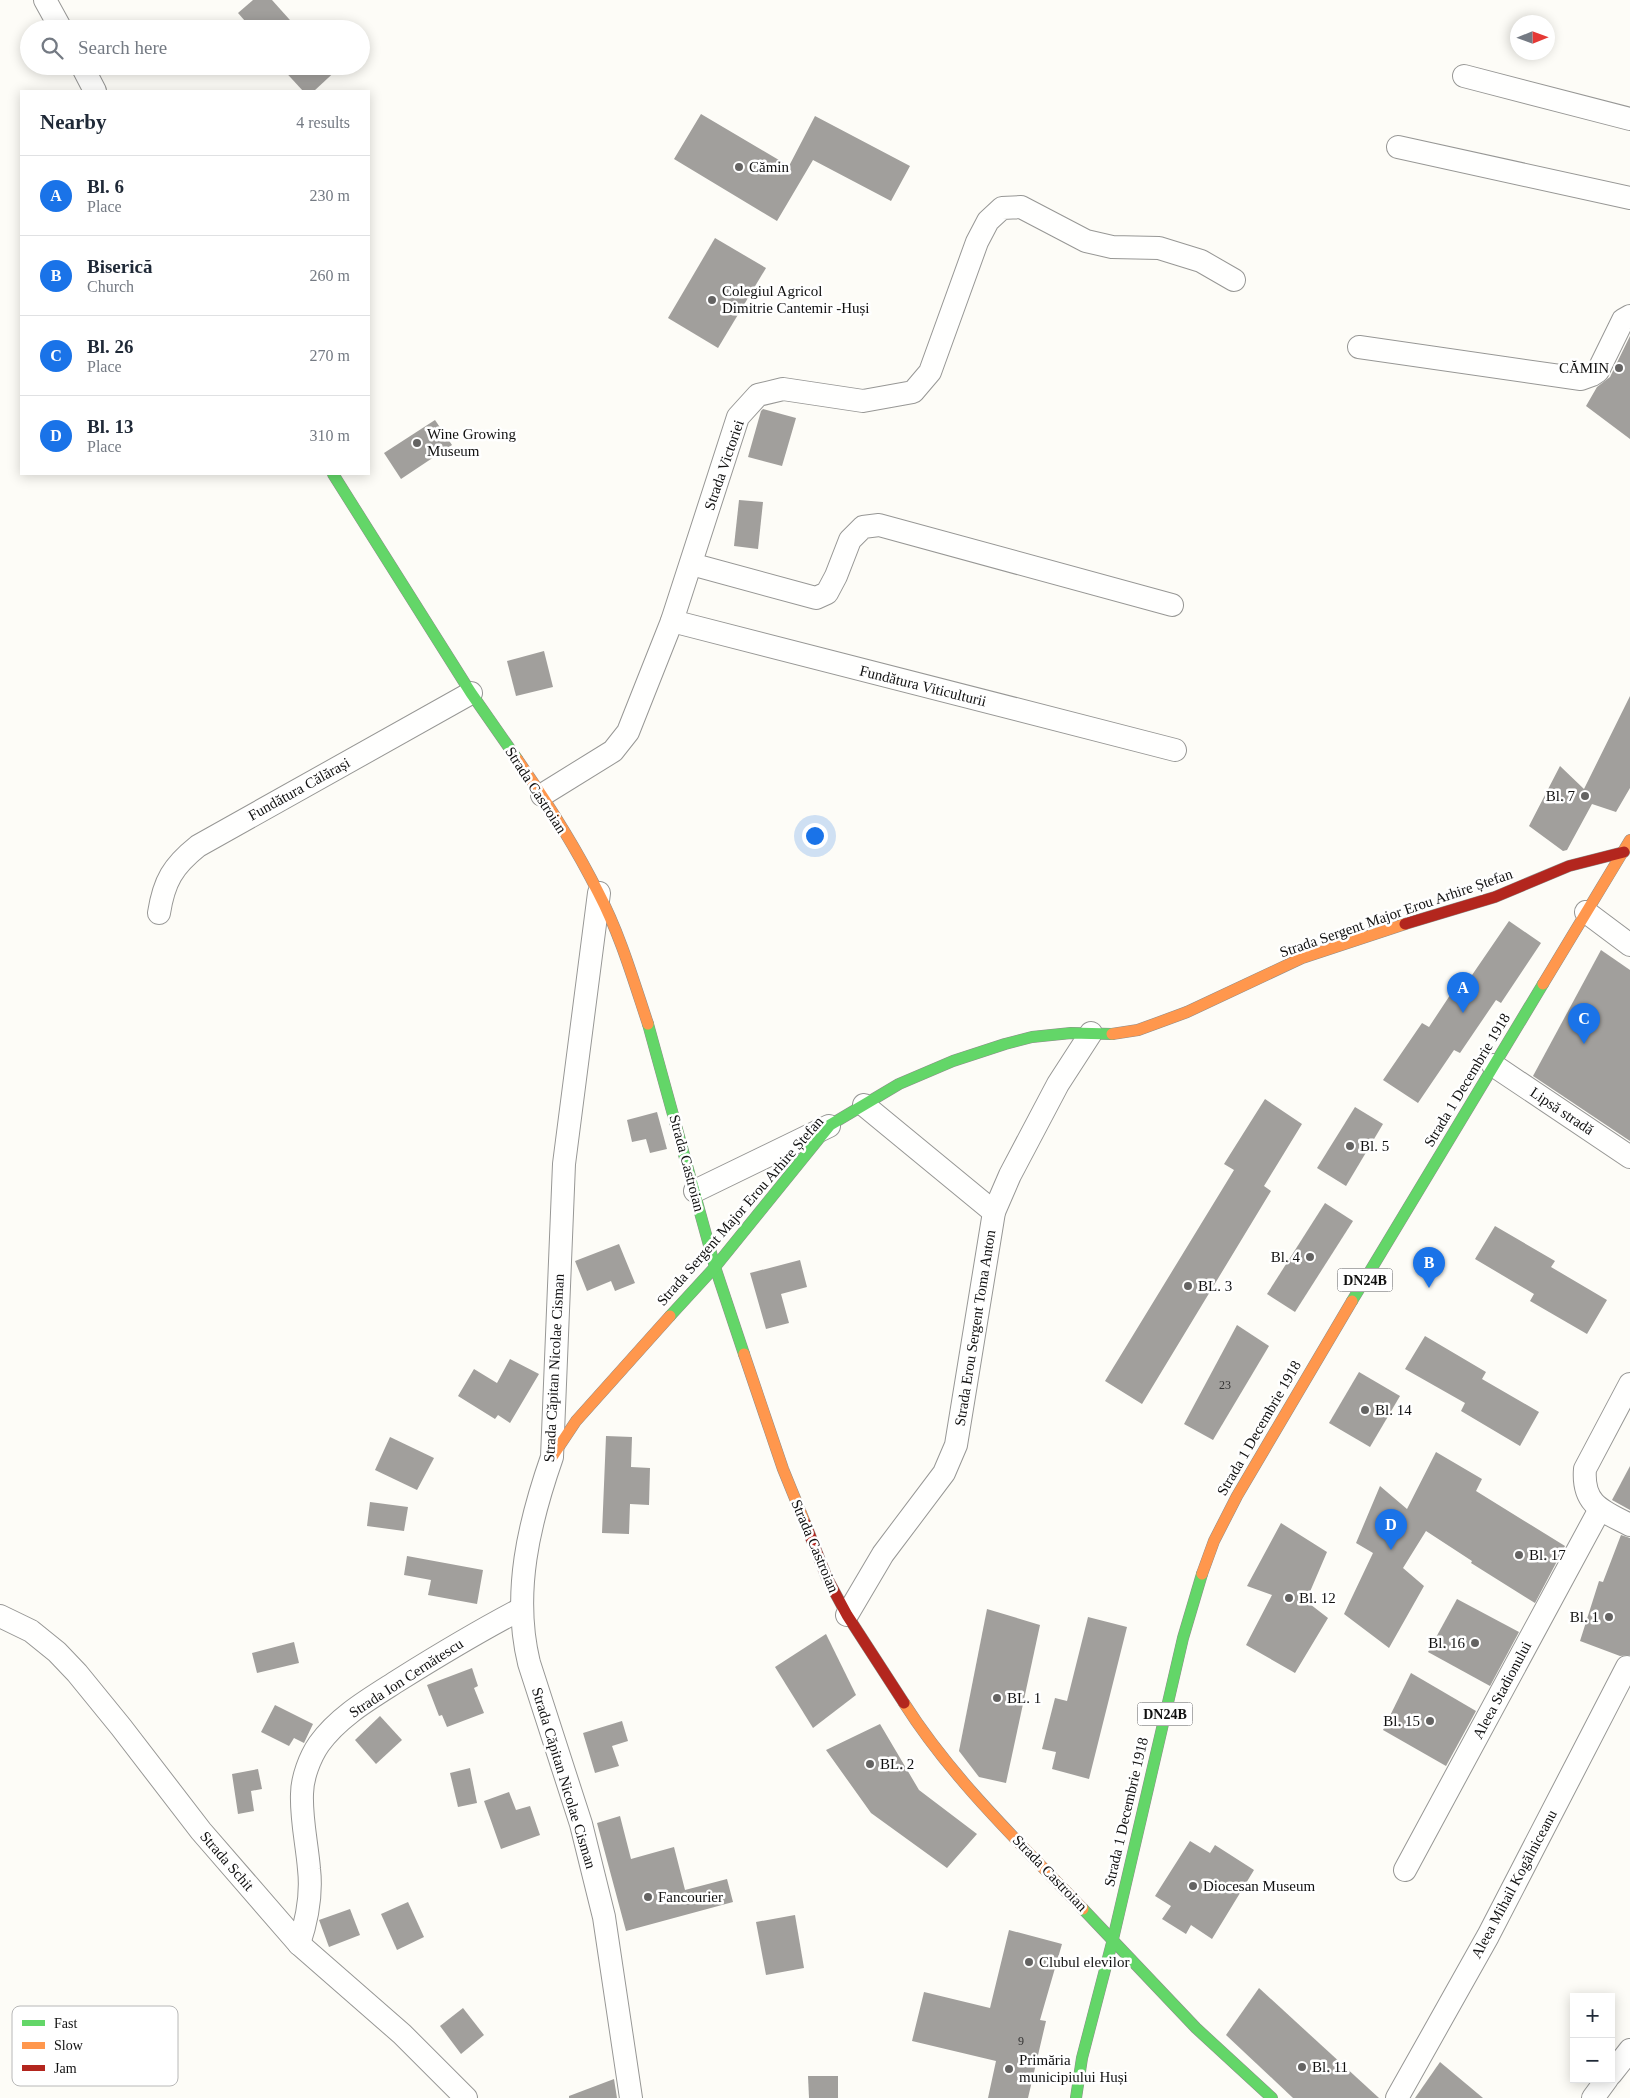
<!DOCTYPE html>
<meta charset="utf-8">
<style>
:root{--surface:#fff;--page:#f2f2f3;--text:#1f2937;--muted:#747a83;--line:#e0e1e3;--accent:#1a73e8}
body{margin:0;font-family:Georgia,serif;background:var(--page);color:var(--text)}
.controls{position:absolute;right:15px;bottom:15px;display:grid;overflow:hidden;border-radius:0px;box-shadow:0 2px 12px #0003}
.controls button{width:45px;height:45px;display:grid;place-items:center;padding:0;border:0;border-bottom:1px solid var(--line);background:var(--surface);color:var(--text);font:25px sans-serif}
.compass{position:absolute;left:1510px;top:15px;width:45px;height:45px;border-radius:50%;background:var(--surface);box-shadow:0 2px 12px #0003;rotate:89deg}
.you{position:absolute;left:814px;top:835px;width:18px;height:18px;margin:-12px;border:4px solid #fff;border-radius:50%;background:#1a73e8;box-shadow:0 0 0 8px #1a73e833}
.badge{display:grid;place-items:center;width:32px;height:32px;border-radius:50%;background:var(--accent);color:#fff;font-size:16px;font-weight:700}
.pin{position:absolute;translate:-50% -41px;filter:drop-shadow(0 1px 2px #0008)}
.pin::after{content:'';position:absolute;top:26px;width:18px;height:15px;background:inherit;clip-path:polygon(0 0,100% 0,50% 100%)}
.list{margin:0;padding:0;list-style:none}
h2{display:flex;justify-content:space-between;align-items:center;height:65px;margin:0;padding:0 20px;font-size:21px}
h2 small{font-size:16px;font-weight:400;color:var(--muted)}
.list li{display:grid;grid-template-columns:32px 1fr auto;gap:15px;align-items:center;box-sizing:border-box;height:80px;padding:0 20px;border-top:1px solid var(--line)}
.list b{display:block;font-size:19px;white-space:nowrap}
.list p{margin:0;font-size:16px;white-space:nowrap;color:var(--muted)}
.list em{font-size:16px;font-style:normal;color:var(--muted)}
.icon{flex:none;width:28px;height:28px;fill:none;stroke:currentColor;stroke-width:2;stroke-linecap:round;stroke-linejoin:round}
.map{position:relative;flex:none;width:1630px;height:2098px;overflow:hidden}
.search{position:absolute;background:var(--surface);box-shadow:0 2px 12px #0003;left:20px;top:20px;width:350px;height:55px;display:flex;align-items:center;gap:12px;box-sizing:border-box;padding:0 18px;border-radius:28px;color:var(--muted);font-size:19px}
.panel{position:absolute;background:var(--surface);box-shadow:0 2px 12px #0003;left:20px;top:90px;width:350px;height:385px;border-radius:0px}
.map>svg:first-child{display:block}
.building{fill:#a19f9c}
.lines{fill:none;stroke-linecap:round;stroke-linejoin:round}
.street-casing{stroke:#979795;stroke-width:24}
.fast-casing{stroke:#8e8d8b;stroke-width:12}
.slow-casing{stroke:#8e8d8b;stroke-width:12}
.jam-casing{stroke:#8e8d8b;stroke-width:12}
.street{stroke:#fffffe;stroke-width:22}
.fast{stroke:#63d668;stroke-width:11}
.slow{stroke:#ff974d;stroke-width:11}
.jam{stroke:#b3261e;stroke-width:11}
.poi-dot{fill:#646362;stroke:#fff;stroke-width:2}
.labels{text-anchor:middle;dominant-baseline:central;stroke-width:5;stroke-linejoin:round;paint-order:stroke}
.number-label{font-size:12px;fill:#353434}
.shield{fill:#fff;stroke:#585858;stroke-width:1}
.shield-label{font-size:14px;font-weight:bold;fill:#111}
.poi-label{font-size:15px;fill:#111;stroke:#fff;text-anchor:start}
.street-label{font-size:15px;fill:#111;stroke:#fff}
.key{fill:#fff;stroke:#b8b8b8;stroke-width:1}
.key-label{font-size:14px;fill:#111}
</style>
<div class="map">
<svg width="1630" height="2098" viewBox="0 0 1630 2098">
<rect width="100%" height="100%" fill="#fdfcf7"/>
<g class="building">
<path d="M253,0H272L298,29H252L238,13Z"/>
<path d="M280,66H341L314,91H303Z"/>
<path d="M701,114L789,166L815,116L910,166L891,201L813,160L777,221L674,159Z"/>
<path d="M715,238L766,268L718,348L668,318Z"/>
<path d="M1630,336V439L1586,406L1597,387L1610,377Z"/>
<path d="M763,409L796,418L782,466L748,457L761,411Z"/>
<path d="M435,420L452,445L401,479L384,453Z"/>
<path d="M739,500L763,502L758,549L734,546Z"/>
<path d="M544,651L553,687L516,696L507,661Z"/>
<path d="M1630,696V788L1616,812L1592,804L1567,850L1563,851L1529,826L1560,766L1584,789Z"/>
<path d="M1509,921L1541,943L1501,1003L1496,1000L1460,1053L1454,1050L1418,1103L1383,1080L1422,1023L1429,1027L1464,974L1470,978Z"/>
<path d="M1601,950L1630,970V1141L1533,1076Z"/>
<path d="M1265,1099L1302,1124L1264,1186L1271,1191L1142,1404L1105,1381L1234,1170L1224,1164Z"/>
<path d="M1355,1107L1383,1124L1346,1186L1317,1168Z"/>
<path d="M657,1112L667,1149L650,1153L646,1139L632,1142L627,1120Z"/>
<path d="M1325,1203L1353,1221L1295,1312L1267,1294Z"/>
<path d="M1495,1226L1555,1261L1551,1267L1607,1300L1587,1334L1530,1301L1534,1294L1475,1259Z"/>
<path d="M619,1244L635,1283L615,1291L611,1281L587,1291L575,1261Z"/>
<path d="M800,1260L807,1287L781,1294L789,1323L766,1329L750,1273Z"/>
<path d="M1237,1325L1269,1346L1213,1440L1184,1424Z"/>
<path d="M1425,1336L1486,1372L1482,1379L1539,1412L1520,1446L1461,1411L1465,1403L1405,1369Z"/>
<path d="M510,1359L539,1374L510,1423L498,1415L495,1419L458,1396L474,1369L497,1383Z"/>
<path d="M1359,1372L1400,1396L1370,1447L1329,1423Z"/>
<path d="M606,1436L632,1437L631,1467L650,1468L649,1505L630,1504L629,1534L602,1533Z"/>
<path d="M390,1437L434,1458L417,1490L375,1470Z"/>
<path d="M1436,1452L1482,1479L1476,1491L1565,1546L1535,1603L1471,1563L1472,1561L1426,1531L1403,1568L1424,1586L1389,1648L1344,1614L1373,1553L1356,1543L1380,1486L1407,1509Z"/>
<path d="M1630,1466V1510L1612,1500Z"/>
<path d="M370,1502L408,1507L404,1531L367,1526Z"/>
<path d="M1281,1523L1327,1552L1306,1601L1328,1618L1295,1673L1246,1645L1272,1595L1247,1586Z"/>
<path d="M1621,1535L1630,1538V1655L1620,1656L1580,1641L1599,1581L1603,1582Z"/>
<path d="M407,1556L483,1570L477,1604L428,1595L431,1580L404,1575Z"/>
<path d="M1457,1599L1519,1632L1490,1686L1428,1652Z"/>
<path d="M987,1609L1040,1625L1006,1783L979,1777L959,1751Z"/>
<path d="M1088,1617L1127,1627L1089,1779L1052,1769L1056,1752L1042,1749L1055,1698L1067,1701Z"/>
<path d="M826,1634L856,1695L813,1728L775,1667Z"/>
<path d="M294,1642L299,1663L257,1673L252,1653Z"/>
<path d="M472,1668L478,1686L474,1688L484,1713L447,1727L442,1715L439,1716L427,1685Z"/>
<path d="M1411,1673L1476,1711L1446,1766L1383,1730Z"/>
<path d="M275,1705L313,1724L304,1743L294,1738L289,1746L261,1732Z"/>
<path d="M380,1716L402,1740L376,1764L355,1740Z"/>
<path d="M622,1721L628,1741L612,1746L619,1766L595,1773L583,1733Z"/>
<path d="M880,1724L919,1790L977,1834L947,1868L871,1813L826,1750Z"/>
<path d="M470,1768L477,1803L458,1807L450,1773Z"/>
<path d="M258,1769L262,1789L251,1791L254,1811L238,1814L232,1774Z"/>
<path d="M509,1792L516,1810L530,1806L540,1835L501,1849L484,1801Z"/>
<path d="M620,1816L631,1859L674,1847L685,1890L727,1879L733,1902L626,1931L597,1823Z"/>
<path d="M1190,1841L1210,1853L1215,1845L1254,1870L1212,1939L1191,1925L1186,1934L1162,1919L1171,1906L1155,1896Z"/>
<path d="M408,1902L424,1937L397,1950L381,1914Z"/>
<path d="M350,1909L360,1935L329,1947L319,1920Z"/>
<path d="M795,1915L804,1968L766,1975L756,1922Z"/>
<path d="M1009,1930L1062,1944L1040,2020L1046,2021L1028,2098H988L996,2061L912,2041L924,1992L990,2008Z"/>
<path d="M1259,1988L1379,2098H1293L1226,2035Z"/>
<path d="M463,2008L484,2035L461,2054L440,2026Z"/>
<path d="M1440,2062L1483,2098H1415Z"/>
<path d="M808,2076H838V2098H809Z"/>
<path d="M614,2079L617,2098H569V2096Z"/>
</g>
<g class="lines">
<defs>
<g id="street">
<path d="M45,0L61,29"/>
<path d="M82,66L95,91"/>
<path d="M1464,76L1630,119"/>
<path d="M1398,147L1630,198"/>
<path d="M1359,347L1581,379L1592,375L1598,371L1623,320L1630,316"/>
<path d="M691,564L816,598L827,593L836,576L850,540L863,527L879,525L1172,605"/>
<path d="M672,621L1175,750"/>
<path d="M542,795L613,751L628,732L672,621L738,417L758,395L783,389L863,401L913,392L930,372L977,242L988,221L1002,208L1021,207L1086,241L1112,247L1159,248L1201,261L1234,280"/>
<path d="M599,893L564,1164L552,1457C529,1523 512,1593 529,1663L581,1824L604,1917L631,2098"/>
<path d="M1586,912L1630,945"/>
<path d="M159,913C164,881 173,866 198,846L471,693"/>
<path d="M1493,1065L1630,1157"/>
<path d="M864,1105L994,1212"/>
<path d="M695,1191L829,1126"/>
<path d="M1630,1384L1585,1469C1582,1505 1603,1511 1630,1525"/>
<path d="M847,1615L883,1554L944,1473L956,1445L994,1212L1010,1175L1058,1084L1091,1033"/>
<path d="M0,1616L31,1631L57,1652L77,1673L121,1727L201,1831L299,1944L402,2034L466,2098"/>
<path d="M1405,1870L1600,1509"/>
<path d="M299,1944C307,1920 312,1895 309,1869C307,1844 301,1819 302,1794C302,1778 310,1757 319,1744C339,1716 371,1698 399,1680C439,1655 479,1631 521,1609"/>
<path d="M1611,2074L1630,2050"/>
<path d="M1397,2098L1488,1936L1627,1667"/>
<path d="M1593,2098L1607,2079"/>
</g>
<g id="fast">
<path d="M333,474L471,693L517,759"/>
<path d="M648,1024L715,1267L744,1354"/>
<path d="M1352,1301L1543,984"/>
<path d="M670,1316L715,1267L830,1125L899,1084L953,1061L1005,1044L1032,1037L1071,1033L1112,1034"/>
<path d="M1083,1909L1196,2028L1272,2098"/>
<path d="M1076,2098L1082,2058L1113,1939L1183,1638L1202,1574"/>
</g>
<g id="slow">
<path d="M517,759C547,802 575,846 598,892C620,934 633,979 648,1024"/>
<path d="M1543,984L1630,840"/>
<path d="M1112,1034L1138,1030L1187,1012L1302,958L1405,924"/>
<path d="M744,1354L783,1469L805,1523"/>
<path d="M552,1457L576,1421L670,1316"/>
<path d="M1202,1574L1214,1541L1237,1496L1352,1301"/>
<path d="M904,1703C953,1780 1021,1844 1083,1909"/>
</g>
<g id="jam">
<path d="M1405,924L1495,897L1569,866L1624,852"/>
<path d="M805,1523L827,1578L847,1615L904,1703"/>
</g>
</defs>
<use href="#street" class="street-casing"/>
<use href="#fast" class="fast-casing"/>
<use href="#slow" class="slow-casing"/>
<use href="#jam" class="jam-casing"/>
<use href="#street" class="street"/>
<use href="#fast" class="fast"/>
<use href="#slow" class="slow"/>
<use href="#jam" class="jam"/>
</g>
<g class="poi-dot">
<circle cx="739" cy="167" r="5"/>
<circle cx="712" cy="300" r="5"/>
<circle cx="1619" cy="368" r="5"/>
<circle cx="417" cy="443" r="5"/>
<circle cx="1585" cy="796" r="5"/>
<circle cx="1350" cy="1146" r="5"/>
<circle cx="1310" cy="1257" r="5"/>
<circle cx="1188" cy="1286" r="5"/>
<circle cx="1365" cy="1410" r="5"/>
<circle cx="1519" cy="1555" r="5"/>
<circle cx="1289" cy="1598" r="5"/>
<circle cx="1609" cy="1617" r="5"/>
<circle cx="1475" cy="1643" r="5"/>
<circle cx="997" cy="1698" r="5"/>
<circle cx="1430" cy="1721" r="5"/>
<circle cx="870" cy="1764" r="5"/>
<circle cx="1193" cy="1886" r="5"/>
<circle cx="648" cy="1897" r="5"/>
<circle cx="1029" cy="1962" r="5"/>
<circle cx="1302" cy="2067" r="5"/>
<circle cx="1009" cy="2069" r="5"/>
</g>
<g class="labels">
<g class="number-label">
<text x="1225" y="1385">23</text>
<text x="1021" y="2041">9</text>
</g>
<g class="shield">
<rect x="1337.5" y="1268.5" width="55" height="23" rx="4"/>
<rect x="1137.5" y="1702.5" width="55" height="23" rx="4"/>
</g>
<g class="shield-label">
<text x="1365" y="1280">DN24B</text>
<text x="1165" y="1714">DN24B</text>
</g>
<g class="poi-label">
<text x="749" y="167">Cămin</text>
<text x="722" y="291">Colegiul Agricol<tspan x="722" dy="17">Dimitrie Cantemir -Huși</tspan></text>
<text x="1609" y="368" text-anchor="end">CĂMIN</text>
<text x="427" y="434">Wine Growing<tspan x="427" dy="17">Museum</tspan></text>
<text x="1575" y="796" text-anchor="end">Bl. 7</text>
<text x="1360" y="1146">Bl. 5</text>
<text x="1300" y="1257" text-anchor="end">Bl. 4</text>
<text x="1198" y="1286">BL. 3</text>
<text x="1375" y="1410">Bl. 14</text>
<text x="1529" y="1555">Bl. 17</text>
<text x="1299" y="1598">Bl. 12</text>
<text x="1599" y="1617" text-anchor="end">Bl. 1</text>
<text x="1465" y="1643" text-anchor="end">Bl. 16</text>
<text x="1007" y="1698">BL. 1</text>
<text x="1420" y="1721" text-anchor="end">Bl. 15</text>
<text x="880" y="1764">BL. 2</text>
<text x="1203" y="1886">Diocesan Museum</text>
<text x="658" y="1897">Fancourier</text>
<text x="1039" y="1962">Clubul elevilor</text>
<text x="1019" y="2060">Primăria<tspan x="1019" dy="17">municipiului Huși</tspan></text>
<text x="1312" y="2067">Bl. 11</text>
</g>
<g class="street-label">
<text transform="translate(724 465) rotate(-71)">Strada Victoriei</text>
<text transform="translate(923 686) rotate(14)">Fundătura Viticulturii</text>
<text transform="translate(299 789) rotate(-29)">Fundătura Călărași</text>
<text transform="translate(536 790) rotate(57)">Strada Castroian</text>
<text transform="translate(1396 913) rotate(-19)">Strada Sergent Major Erou Arhire Ștefan</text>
<text transform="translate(1467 1080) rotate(-59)">Strada 1 Decembrie 1918</text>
<text transform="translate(1562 1111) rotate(34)">Lipsă stradă</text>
<text transform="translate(687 1163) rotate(75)">Strada Castroian</text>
<text transform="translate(740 1211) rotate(-49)">Strada Sergent Major Erou Arhire Ștefan</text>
<text transform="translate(975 1328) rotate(-81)">Strada Erou Sergent Toma Anton</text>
<text transform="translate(554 1368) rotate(-87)">Strada Căpitan Nicolae Cisman</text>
<text transform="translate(1259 1428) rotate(-60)">Strada 1 Decembrie 1918</text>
<text transform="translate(815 1546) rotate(67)">Strada Castroian</text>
<text transform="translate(406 1678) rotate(-33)">Strada Ion Cernătescu</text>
<text transform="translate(1502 1690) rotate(-62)">Aleea Stadionului</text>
<text transform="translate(564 1778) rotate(73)">Strada Căpitan Nicolae Cisman</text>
<text transform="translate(1126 1812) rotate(-77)">Strada 1 Decembrie 1918</text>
<text transform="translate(227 1861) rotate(49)">Strada Schit</text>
<text transform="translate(1050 1873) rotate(46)">Strada Castroian</text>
<text transform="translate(1514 1884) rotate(-62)">Aleea Mihail Kogălniceanu</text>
</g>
</g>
<rect x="12" y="2006" width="166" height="80" rx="8" class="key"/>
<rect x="22" y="2020" width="23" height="6" fill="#63d668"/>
<rect x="22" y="2042" width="23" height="7" fill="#ff974d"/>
<rect x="22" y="2065" width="23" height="6" fill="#b3261e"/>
<g class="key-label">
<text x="54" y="2028">Fast</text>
<text x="54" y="2050">Slow</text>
<text x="54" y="2073">Jam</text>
</g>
</svg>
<div class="controls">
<button>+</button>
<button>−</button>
</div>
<svg class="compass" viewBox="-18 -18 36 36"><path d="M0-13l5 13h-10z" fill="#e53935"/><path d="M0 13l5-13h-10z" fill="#747a83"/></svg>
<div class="you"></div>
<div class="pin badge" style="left:1463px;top:1013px">A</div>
<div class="pin badge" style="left:1429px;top:1288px">B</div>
<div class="pin badge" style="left:1584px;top:1044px">C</div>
<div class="pin badge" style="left:1391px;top:1550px">D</div>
<div class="search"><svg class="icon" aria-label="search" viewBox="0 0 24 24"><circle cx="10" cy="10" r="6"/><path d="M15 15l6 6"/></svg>Search here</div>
<section class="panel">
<h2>Nearby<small>4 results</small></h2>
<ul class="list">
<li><span class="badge">A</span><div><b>Bl. 6</b><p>Place</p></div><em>230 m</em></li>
<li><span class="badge">B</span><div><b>Biserică</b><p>Church</p></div><em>260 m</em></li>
<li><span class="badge">C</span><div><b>Bl. 26</b><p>Place</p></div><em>270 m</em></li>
<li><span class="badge">D</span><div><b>Bl. 13</b><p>Place</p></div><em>310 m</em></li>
</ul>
</section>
</div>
